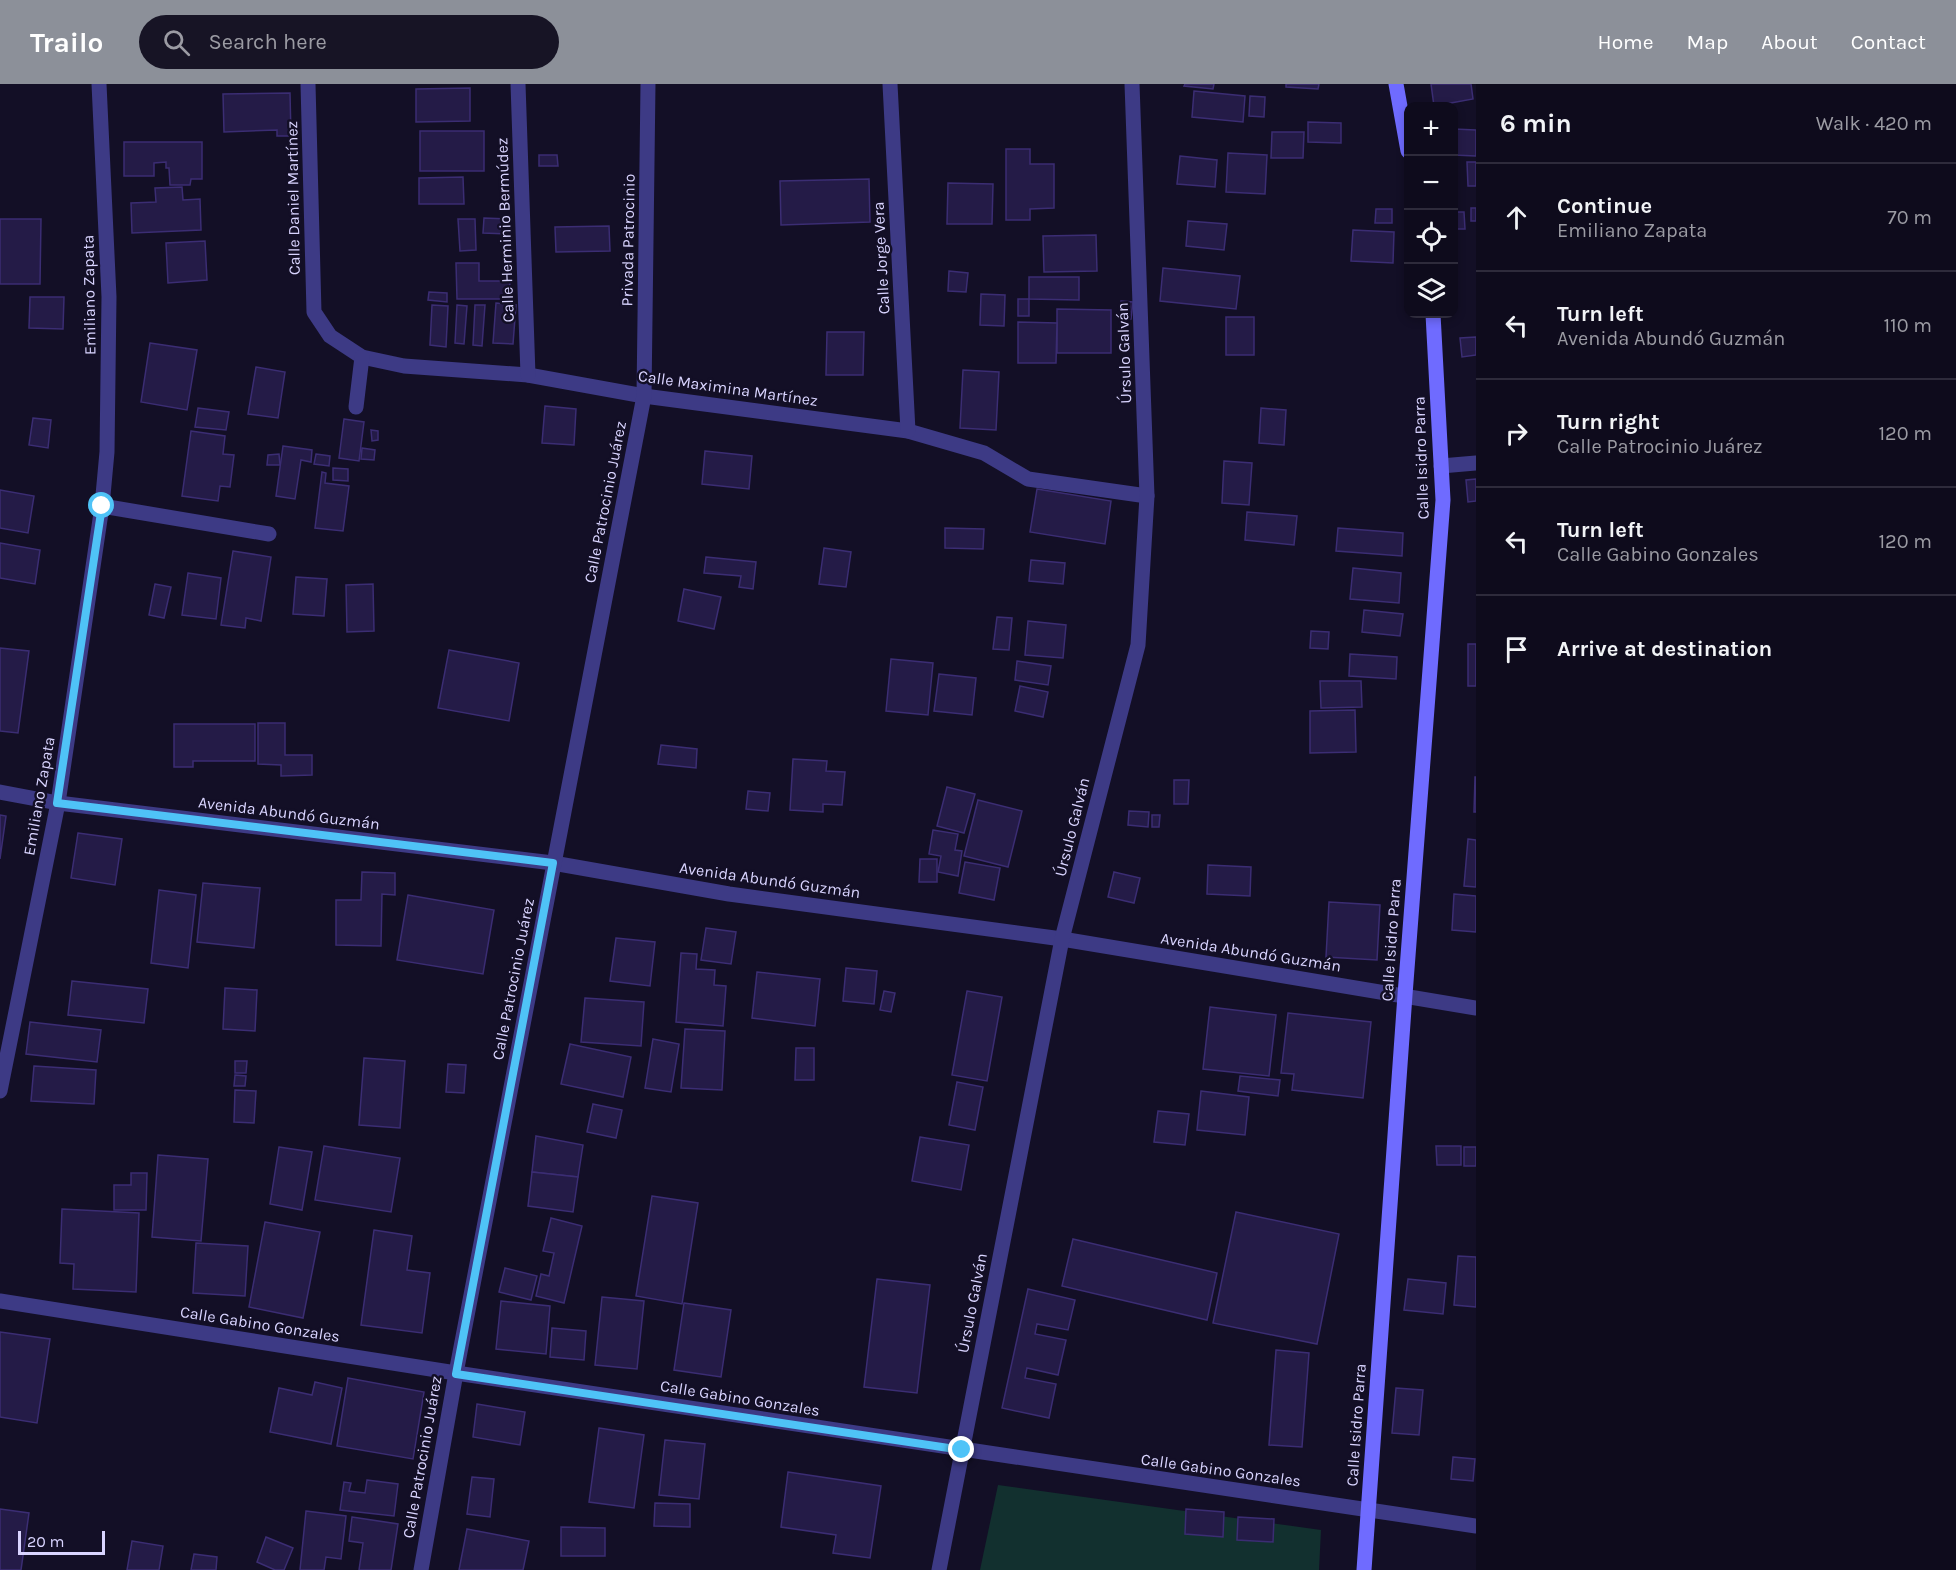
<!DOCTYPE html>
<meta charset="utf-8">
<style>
:root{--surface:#0e0b1c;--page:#171425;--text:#f1f3f6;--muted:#9b9ba3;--line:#2e2b3b;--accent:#8c9099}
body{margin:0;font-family:Karla,sans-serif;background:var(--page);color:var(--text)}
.controls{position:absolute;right:18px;top:18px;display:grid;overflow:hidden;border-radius:12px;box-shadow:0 3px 9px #0003}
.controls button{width:54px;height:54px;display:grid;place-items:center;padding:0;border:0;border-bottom:2px solid var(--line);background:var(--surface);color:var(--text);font:30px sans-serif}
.scale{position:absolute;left:18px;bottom:15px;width:87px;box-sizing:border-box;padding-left:6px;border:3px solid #d9d4ff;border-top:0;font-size:16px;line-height:21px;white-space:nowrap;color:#d9d4ff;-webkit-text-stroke:4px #130f26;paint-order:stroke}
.stop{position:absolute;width:18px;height:18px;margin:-14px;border:4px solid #4fc3f7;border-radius:50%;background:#fff}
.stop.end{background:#4fc3f7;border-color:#fff;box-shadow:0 2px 6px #0008}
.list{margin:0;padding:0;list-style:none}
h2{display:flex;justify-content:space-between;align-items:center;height:78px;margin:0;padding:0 24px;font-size:26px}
h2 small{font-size:20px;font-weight:400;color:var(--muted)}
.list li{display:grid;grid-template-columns:39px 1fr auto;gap:18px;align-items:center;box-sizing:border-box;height:108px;padding:0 24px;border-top:2px solid var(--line)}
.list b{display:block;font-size:22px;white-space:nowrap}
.list p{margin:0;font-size:20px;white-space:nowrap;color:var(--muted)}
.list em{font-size:20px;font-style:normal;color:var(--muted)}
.icon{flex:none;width:33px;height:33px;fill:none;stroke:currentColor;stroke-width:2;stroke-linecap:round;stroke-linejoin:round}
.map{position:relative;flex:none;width:1476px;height:1486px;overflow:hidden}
header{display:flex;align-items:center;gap:36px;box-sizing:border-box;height:84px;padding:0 30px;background:var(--accent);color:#fff}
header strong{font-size:28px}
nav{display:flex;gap:33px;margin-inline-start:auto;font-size:21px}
.search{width:420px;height:54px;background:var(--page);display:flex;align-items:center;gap:15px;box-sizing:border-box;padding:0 21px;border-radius:33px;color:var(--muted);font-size:22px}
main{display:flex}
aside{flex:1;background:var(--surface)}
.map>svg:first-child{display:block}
.green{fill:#12302f}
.building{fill:#241b47;stroke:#3b2d73;stroke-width:1.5}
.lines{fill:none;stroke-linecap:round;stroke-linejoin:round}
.street{stroke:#3d3a85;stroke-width:15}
.secondary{stroke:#6f6bff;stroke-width:15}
.route{stroke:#4fc3f7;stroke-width:8}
.labels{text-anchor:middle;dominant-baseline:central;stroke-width:5;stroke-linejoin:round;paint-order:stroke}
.street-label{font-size:16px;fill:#d9d4ff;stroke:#130f26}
</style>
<header>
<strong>Trailo</strong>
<div class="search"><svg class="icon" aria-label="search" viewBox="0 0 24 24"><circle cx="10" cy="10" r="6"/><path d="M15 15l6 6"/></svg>Search here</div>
<nav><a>Home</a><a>Map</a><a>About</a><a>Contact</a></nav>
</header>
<main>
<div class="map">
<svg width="1476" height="1486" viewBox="0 0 1476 1486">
<rect width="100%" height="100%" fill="#130f26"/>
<path class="green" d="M998,1401L1321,1446L1319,1486H980Z"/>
<g class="building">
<path d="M1185,0H1214L1213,5L1184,2Z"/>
<path d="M1286,0H1319L1318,5L1286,3Z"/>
<path d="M1431,0H1471L1473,15L1434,22Z"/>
<path d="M470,4V37L416,38V5Z"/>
<path d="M1194,7L1245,12L1243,38L1192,33Z"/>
<path d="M290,9L291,52H277V46L224,48L223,10Z"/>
<path d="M1250,12L1265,13L1264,33L1249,32Z"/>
<path d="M1308,38L1341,39V59L1308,58Z"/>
<path d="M1454,45L1476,46V72L1454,71Z"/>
<rect x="420" y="47" width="64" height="40"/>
<path d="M1272,48H1304L1303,74H1271Z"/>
<path d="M124,58H202V95H191L190,101H170L169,84H166V78L154,79V92H124Z"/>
<path d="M1006,65H1030V80H1054V124L1030,125V136H1006Z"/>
<path d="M1228,69L1267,71L1265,110L1226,108Z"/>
<path d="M539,71H557L558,82H539Z"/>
<path d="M1180,72L1217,76L1215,103L1177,100Z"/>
<path d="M1467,78H1476V102H1468Z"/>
<path d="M463,93L464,120H419V94Z"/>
<path d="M869,95L870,138L781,141L780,97Z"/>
<path d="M948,99L993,100L992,140H947Z"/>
<path d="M182,103L183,116L200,115L201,146L132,149L131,119L156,118L155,104Z"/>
<rect x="1471" y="124" width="5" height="13"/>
<path d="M1376,125H1392V139H1375Z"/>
<path d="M1454,128H1464L1465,145H1454Z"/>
<path d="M484,134L508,135V150L483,149Z"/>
<path d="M0,135H41L40,200H0Z"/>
<path d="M458,135H475L476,166L460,167Z"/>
<path d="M1188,137L1227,140L1224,166L1186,162Z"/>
<path d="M609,142L610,167L556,168L555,143Z"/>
<path d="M1353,146L1394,148L1393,179L1351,177Z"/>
<path d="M1096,151L1097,187L1044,188L1043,152Z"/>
<path d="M205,157L207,196L168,199L166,159Z"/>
<path d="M456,179H479V197H510L509,215H457Z"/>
<path d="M1163,184L1240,192L1236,225L1160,217Z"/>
<path d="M949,187L968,189L966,208L948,207Z"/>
<path d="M1029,193H1079V216L1029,215Z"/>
<path d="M429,208L447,209V218L428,216Z"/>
<path d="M981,210L1005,211L1004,242L980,241Z"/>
<path d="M30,213H64L63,245L29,244Z"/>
<rect x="1018" y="215" width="11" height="17"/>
<path d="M1121,217L1133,218L1131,235L1119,234Z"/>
<path d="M496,219L516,221L513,260L493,259Z"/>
<path d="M432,221L448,222L446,263L430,261Z"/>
<path d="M457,221L467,222L464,260L455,259Z"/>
<path d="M475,221H485L482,262L473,261Z"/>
<path d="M1057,225L1111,226V269H1057Z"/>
<rect x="1226" y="233" width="28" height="38"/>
<path d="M1018,238L1057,239L1056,279H1018Z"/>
<path d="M827,248H864L863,291H826Z"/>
<path d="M1476,253V271L1462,273L1460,254Z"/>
<path d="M150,259L197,266L187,326L141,318Z"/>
<path d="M256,283L285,288L278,334L248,330Z"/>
<path d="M963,286L999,288L996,346L960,344Z"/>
<path d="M545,322L576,325L574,361L542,359Z"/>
<path d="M198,324L229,328L226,346L195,343Z"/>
<path d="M1261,324L1286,326L1284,361L1259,359Z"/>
<path d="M33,334L51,336L48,364L29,361Z"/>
<path d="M344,335L364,338L359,377L339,374Z"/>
<path d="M371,346L378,347V356L372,357Z"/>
<path d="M191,347L225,352L223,370L234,371L230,403L220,402L218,417L182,412Z"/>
<path d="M283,362L312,366L311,378L301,376L295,415L276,412Z"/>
<path d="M362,364L375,366L374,376L361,375Z"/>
<path d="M705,367L752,372L749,405L702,400Z"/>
<path d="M279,370L280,381H267L268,371Z"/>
<path d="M316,370L330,372L329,382L314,380Z"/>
<path d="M1224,377L1252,379L1249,421L1222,419Z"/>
<path d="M333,384L348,385V397L333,396Z"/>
<path d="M322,388L326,389L325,399L349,402L343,447L315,444Z"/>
<path d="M1476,395V417L1468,418L1466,396Z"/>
<path d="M1037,405L1111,417L1105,460L1030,448Z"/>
<path d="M0,406L34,412L28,449L0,444Z"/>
<path d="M1247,428L1297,432L1294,461L1245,456Z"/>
<path d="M945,444L984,445L983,465L945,464Z"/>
<path d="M1338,444L1403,449L1402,472L1336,467Z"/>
<path d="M0,459L40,466L35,500L0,494Z"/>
<path d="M824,464L851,468L846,503L819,500Z"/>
<path d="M233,467L271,473L261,537L246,534L245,544L221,541Z"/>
<path d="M706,473L756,478L753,505L739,503L741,492L704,489Z"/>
<path d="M1031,476L1065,479L1063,500L1029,497Z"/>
<path d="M1353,484L1401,489L1399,519L1350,515Z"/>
<path d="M188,489L221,494L216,535L182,531Z"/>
<path d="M296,493L327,495L324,532L293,530Z"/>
<path d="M155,500L171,503L164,534L149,531Z"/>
<path d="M373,500L374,547L347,548L346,501Z"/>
<path d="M684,505L721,513L714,545L678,537Z"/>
<path d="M1364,526L1403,530L1400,552L1362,548Z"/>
<path d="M997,533L1012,534L1009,566L993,565Z"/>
<path d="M1028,537L1066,541L1063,574L1025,571Z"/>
<path d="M1311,547L1329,548L1328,565L1310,564Z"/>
<rect x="1468" y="560" width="8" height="42"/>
<path d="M0,564L29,567L18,649L0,647Z"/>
<path d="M449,566L519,579L509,637L438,624Z"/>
<path d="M1350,570L1397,573L1396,595L1349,592Z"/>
<path d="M891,575L933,579L928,631L886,627Z"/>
<path d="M1017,577L1051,582L1048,601L1015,596Z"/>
<path d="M939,590L976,594L972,631L934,627Z"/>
<path d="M1320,597H1361L1362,623L1321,624Z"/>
<path d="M1020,602L1048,608L1043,633L1015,627Z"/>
<path d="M1355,626L1356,668L1310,669V627Z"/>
<path d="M258,639H285V671H312V691L281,692V681L258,680Z"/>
<path d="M174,640H255V677H193V683H174Z"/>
<path d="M661,661L697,665L696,684L658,680Z"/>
<path d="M793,675L827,677L826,687L845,688L842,721L823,720V728L790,726Z"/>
<path d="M1475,693H1476V728H1474Z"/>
<path d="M1174,696H1189L1188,720H1174Z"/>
<path d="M947,703L975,710L964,749L937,742Z"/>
<path d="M748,707L770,709L768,727L746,725Z"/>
<path d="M978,716L1022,727L1008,783L964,772Z"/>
<path d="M1129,727L1149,728L1148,743L1128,741Z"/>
<path d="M0,731L6,732L0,775Z"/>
<path d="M1152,731H1160L1159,743H1152Z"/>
<path d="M933,746L958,750L955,766L962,767L958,792L938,788L941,772L929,770Z"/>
<path d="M78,749L122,755L115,801L71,794Z"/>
<path d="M1468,755L1476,756V803L1464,802Z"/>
<path d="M920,775H937V798H919Z"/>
<path d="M965,778L1000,784L994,816L959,809Z"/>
<path d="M1208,781L1251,783L1250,812L1207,810Z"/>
<path d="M362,788L395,789V811L382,810L381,862L336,861V816H361Z"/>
<path d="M1114,788L1140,794L1134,819L1108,813Z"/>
<path d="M203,799L260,804L254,864L197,858Z"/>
<path d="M159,806L196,811L188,884L151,879Z"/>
<path d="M1454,810L1476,812V848L1452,846Z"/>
<path d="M408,811L494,826L483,890L397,876Z"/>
<path d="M1329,818L1380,821L1377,876L1326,873Z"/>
<path d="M706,844L736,848L731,880L701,876Z"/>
<path d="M616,854L655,858L650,902L610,897Z"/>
<path d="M681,869L697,870L696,885L715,886L714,901L726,902L723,942L676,938Z"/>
<path d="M846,884L877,887L874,920L843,917Z"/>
<path d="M757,888L820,895L815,942L752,934Z"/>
<path d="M72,897L148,905L144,939L68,931Z"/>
<path d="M225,904L257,906L255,947L223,945Z"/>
<path d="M884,907L895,909L891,928L880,926Z"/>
<path d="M967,907L1002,913L987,997L952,991Z"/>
<path d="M585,914L644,918L641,962L581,958Z"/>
<path d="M1210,923L1276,931L1269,992L1203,985Z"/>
<path d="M1288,929L1371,938L1363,1014L1292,1006L1294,990L1281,989Z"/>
<path d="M30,938L101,946L97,978L26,970Z"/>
<path d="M685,945L725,947L722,1006L681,1004Z"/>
<path d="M653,955L679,960L671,1008L645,1004Z"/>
<path d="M570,960L631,973L623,1013L561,1000Z"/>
<path d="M796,964H814V996H795Z"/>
<path d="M364,974L405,977L400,1044L359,1041Z"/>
<path d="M235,977H247L246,989H235Z"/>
<path d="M448,980L466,981L464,1009L446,1008Z"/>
<path d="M34,982L96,986L94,1020L31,1017Z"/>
<path d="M235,991L246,992L245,1002H234Z"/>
<path d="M1240,992L1280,996L1278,1012L1238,1007Z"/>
<path d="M957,998L983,1003L975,1046L949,1041Z"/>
<path d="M235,1006L256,1007L254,1039L234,1038Z"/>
<path d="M1201,1007L1249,1013L1245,1051L1197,1046Z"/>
<path d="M593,1020L622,1026L616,1054L587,1048Z"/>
<path d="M1158,1027L1189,1030L1185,1061L1154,1058Z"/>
<path d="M536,1052L583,1061L578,1093L532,1088Z"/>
<path d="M920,1053L969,1061L961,1106L912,1097Z"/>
<path d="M324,1062L400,1074L391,1128L315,1116Z"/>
<path d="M1436,1062H1461V1081H1437Z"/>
<path d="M279,1063L312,1068L302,1126L270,1120Z"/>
<rect x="1464" y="1063" width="12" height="19"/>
<path d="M158,1071L208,1075L201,1157L152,1153Z"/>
<path d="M532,1088L578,1093L573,1128L528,1122Z"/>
<path d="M131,1089H147L146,1126H114V1101H131Z"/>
<path d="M652,1112L698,1119L682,1220L636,1212Z"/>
<path d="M62,1125L139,1129L136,1208L73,1205L74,1180L60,1179Z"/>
<path d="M1236,1128L1339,1150L1317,1260L1213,1239Z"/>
<path d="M551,1134L582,1142L564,1219L536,1212L541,1190L549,1192L554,1169L543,1167Z"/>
<path d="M265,1138L320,1148L303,1234L249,1223Z"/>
<path d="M374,1146L412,1152L407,1186L430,1189L422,1249L361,1241Z"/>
<path d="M1073,1155L1217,1189L1207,1236L1062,1202Z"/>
<path d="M196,1159L248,1162L245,1212L193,1209Z"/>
<path d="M1458,1172L1476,1173V1223L1454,1221Z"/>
<path d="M505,1184L537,1192L531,1216L499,1208Z"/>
<path d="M877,1195L930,1201L917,1309L864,1303Z"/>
<path d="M1408,1195L1446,1199L1443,1230L1404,1226Z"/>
<path d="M1028,1205L1075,1216L1068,1246L1037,1240L1035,1250L1066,1256L1058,1291L1027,1284L1025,1294L1056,1300L1049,1334L1002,1324Z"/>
<path d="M602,1213L644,1217L637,1285L595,1281Z"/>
<path d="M501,1217L550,1222L546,1270L496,1265Z"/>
<path d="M684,1219L731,1226L721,1293L674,1286Z"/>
<path d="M552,1244L586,1247L584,1276L550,1273Z"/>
<path d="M0,1248L50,1255L37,1339L0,1333Z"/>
<path d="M1276,1266L1309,1269L1302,1363L1269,1361Z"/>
<path d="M348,1294L424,1308L413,1375L337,1362Z"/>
<path d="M315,1298L342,1304L331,1360L270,1348L279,1304L312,1311Z"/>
<path d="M1396,1304L1423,1306L1419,1351L1392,1349Z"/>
<path d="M477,1320L525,1328L520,1361L473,1353Z"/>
<path d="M599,1344L644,1351L634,1424L589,1418Z"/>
<path d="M665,1356L705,1360L699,1415L659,1411Z"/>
<path d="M1453,1373L1475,1375L1473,1397L1451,1395Z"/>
<path d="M788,1388L881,1402L870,1474L833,1469L836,1451L781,1443Z"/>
<path d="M472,1393L494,1395L490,1433L467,1430Z"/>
<path d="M367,1396L398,1400L394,1432L340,1426L344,1398L351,1399L349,1407L365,1409Z"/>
<path d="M655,1419L690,1420V1443L654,1442Z"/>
<path d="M0,1425L29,1429L21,1486H0Z"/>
<path d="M1186,1425L1224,1428L1223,1453L1185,1450Z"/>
<path d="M306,1427L346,1432L341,1475L326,1473L324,1486H300Z"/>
<path d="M352,1433L398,1440L391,1486H359L363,1459L349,1457Z"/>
<path d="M1238,1433L1274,1435L1273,1458L1237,1456Z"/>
<path d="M561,1443L605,1444V1472H561Z"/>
<path d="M467,1445L529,1457L523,1486H459Z"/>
<path d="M266,1453L293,1464L284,1486H275L257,1478Z"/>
<path d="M132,1457L163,1462L159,1486H127Z"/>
<path d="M194,1470L217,1473L216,1486H191Z"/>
</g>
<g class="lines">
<g class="street">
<path d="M308,0L314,228L330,252L362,273L404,282L528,291L644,312L908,347L984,369L1028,395L1147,412"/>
<path d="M518,0L528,291"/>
<path d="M890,0L908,347"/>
<path d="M356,323L362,273"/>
<path d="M1441,382L1476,379"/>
<path d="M102,422L269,450"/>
<path d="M0,708L58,719L553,779L729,810L1062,855L1476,924"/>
<path d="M0,1007L58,719L102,422L107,368L109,213L99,0"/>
<path d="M0,1217L456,1289L1476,1442"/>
<path d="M421,1486L456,1289L644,312L648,0"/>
<path d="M939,1486L1062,855L1138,561L1147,412L1132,0"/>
</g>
<g class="secondary">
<path d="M1396,0L1408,67"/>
<path d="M1364,1486L1405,911L1443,416L1433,230"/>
</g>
</g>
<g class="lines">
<path class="route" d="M102,422L57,719L553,779L456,1290L962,1366"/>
</g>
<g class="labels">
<g class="street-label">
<text transform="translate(293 114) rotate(-91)">Calle Daniel Martínez</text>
<text transform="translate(505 146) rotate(-92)">Calle Herminio Bermúdez</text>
<text transform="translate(628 156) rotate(-89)">Privada Patrocinio</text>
<text transform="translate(881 174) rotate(-93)">Calle Jorge Vera</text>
<text transform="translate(89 211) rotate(-91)">Emiliano Zapata</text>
<text transform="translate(1124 269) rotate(-92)">Úrsulo Galván</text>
<text transform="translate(728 304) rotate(8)">Calle Maximina Martínez</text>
<text transform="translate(1421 374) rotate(-92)">Calle Isidro Parra</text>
<text transform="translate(605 418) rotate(-79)">Calle Patrocinio Juárez</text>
<text transform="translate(39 712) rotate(-80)">Emiliano Zapata</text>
<text transform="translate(289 729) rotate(7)">Avenida Abundó Guzmán</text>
<text transform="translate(1072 743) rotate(-76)">Úrsulo Galván</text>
<text transform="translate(770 796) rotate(8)">Avenida Abundó Guzmán</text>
<text transform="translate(1391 856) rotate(-86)">Calle Isidro Parra</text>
<text transform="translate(1251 868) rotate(9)">Avenida Abundó Guzmán</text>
<text transform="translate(513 895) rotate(-79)">Calle Patrocinio Juárez</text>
<text transform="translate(972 1219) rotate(-79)">Úrsulo Galván</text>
<text transform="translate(260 1240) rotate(9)">Calle Gabino Gonzales</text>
<text transform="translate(740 1314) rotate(9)">Calle Gabino Gonzales</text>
<text transform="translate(1356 1341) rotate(-86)">Calle Isidro Parra</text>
<text transform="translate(422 1373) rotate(-80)">Calle Patrocinio Juárez</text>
<text transform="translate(1221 1386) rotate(8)">Calle Gabino Gonzales</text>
</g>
</g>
</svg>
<div class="controls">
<button>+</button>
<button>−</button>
<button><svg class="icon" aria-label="locate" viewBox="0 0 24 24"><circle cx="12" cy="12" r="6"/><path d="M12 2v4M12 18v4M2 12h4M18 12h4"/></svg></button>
<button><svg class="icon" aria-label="layers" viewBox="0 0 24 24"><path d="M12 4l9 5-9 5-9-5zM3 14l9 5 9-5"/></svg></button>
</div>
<div class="scale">20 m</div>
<div class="stop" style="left:102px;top:422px"></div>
<div class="stop end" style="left:962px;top:1366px"></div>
</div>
<aside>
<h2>6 min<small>Walk · 420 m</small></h2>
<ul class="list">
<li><svg class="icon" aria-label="ahead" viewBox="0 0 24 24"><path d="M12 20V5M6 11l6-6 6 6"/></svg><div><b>Continue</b><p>Emiliano Zapata</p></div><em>70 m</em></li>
<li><svg class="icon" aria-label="left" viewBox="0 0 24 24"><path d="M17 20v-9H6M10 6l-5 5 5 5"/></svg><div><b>Turn left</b><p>Avenida Abundó Guzmán</p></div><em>110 m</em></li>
<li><svg class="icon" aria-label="right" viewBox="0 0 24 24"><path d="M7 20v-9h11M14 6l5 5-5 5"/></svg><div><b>Turn right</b><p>Calle Patrocinio Juárez</p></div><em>120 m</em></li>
<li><svg class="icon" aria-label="left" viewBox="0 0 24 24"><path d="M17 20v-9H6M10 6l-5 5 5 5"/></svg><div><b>Turn left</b><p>Calle Gabino Gonzales</p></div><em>120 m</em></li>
<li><svg class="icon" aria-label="arrive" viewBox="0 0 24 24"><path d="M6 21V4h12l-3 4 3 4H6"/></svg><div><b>Arrive at destination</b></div></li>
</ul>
</aside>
</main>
